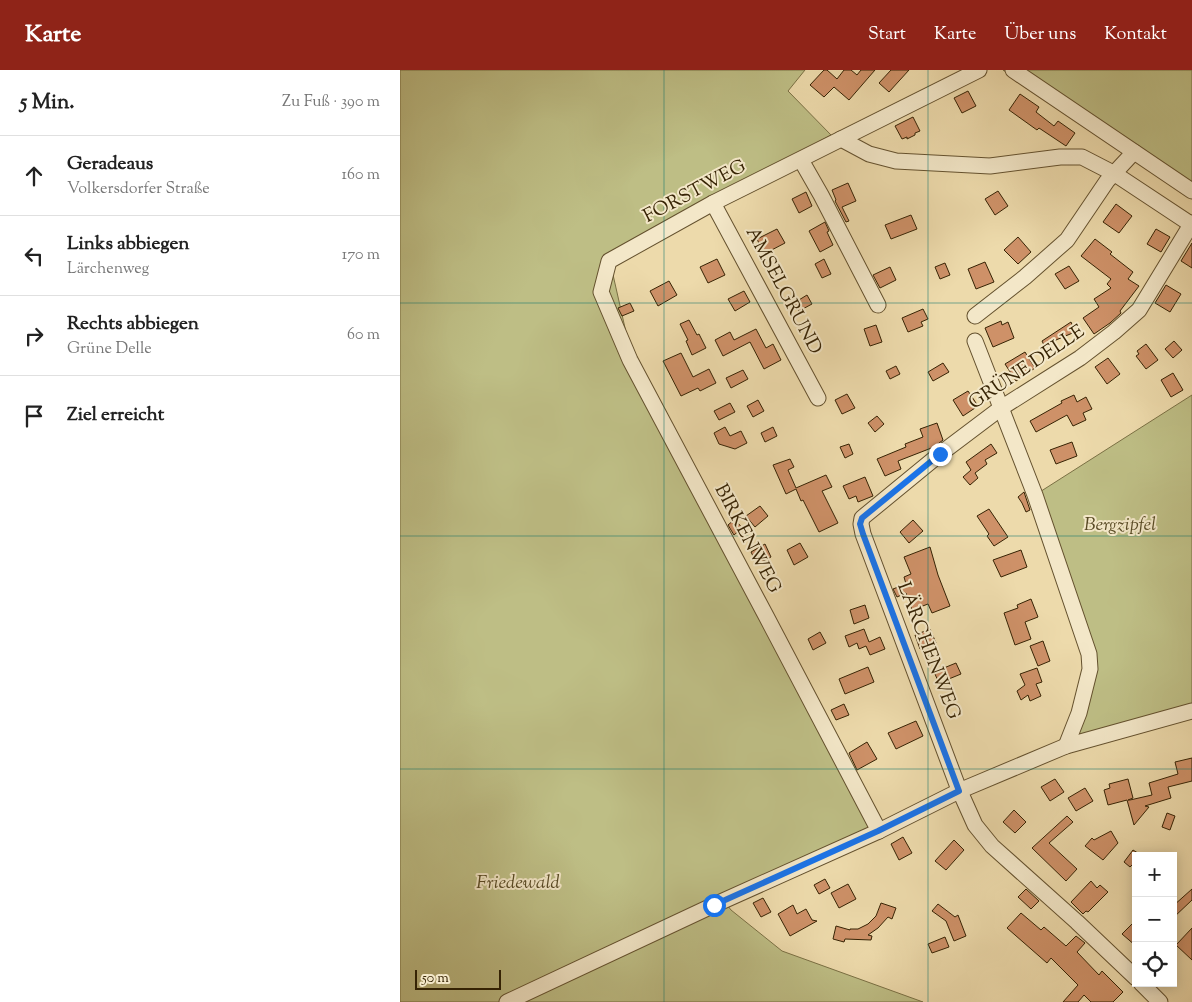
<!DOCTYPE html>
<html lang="de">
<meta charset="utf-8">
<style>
:root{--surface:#fff;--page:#f2f2f2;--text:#222;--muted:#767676;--line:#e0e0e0;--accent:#8f2418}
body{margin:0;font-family:"Sorts Mill Goudy",serif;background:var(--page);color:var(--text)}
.controls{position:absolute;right:15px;bottom:15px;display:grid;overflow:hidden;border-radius:0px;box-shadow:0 2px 12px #0003}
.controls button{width:45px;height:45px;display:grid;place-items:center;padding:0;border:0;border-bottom:1px solid var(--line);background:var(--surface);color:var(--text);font:25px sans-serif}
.scale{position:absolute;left:15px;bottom:12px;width:86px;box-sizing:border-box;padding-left:5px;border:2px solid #362304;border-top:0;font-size:14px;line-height:18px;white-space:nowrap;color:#362304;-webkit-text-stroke:4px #f3e7c8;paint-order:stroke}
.stop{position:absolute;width:15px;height:15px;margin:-11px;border:4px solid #1a73e8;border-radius:50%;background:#fff}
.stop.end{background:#1a73e8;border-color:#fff;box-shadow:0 1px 5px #0008}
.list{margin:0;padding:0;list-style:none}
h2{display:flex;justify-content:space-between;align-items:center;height:65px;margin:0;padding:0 20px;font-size:21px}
h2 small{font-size:16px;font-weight:400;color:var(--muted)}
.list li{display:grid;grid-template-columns:32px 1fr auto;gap:15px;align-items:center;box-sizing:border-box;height:80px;padding:0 20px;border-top:1px solid var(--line)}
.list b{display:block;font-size:19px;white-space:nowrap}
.list p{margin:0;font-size:16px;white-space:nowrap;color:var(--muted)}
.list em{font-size:16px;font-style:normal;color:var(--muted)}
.icon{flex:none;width:28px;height:28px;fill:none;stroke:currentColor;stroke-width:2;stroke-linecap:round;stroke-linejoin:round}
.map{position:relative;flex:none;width:792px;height:932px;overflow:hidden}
header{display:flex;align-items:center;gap:30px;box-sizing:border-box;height:70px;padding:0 25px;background:var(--accent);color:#fff}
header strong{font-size:24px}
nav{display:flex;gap:28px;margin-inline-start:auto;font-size:18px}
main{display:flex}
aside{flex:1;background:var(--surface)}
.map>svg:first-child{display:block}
.green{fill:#bebe85;stroke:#7a7044}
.building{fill:#ce9168;stroke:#362304}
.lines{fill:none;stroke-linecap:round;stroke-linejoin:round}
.minor-casing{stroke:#64512e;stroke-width:17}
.minor{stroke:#f3e7c8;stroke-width:15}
.route{stroke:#1a73e8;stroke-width:6}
.grid{fill:none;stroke:#0f766e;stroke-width:1;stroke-opacity:0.55}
.labels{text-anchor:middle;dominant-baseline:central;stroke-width:4;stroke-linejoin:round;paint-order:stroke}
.street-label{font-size:19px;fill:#362304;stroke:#f3e7c8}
.park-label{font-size:19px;font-style:italic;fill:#584a24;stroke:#f3e7c8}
</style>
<header>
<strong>Karte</strong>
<nav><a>Start</a><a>Karte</a><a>Über uns</a><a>Kontakt</a></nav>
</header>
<main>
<aside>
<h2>5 Min.<small>Zu Fuß · 390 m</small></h2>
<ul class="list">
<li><svg class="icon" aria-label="ahead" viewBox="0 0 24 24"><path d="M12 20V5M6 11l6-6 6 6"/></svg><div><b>Geradeaus</b><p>Volkersdorfer Straße</p></div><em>160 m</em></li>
<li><svg class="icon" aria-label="left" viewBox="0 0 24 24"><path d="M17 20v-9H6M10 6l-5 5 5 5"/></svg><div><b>Links abbiegen</b><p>Lärchenweg</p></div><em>170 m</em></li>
<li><svg class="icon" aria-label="right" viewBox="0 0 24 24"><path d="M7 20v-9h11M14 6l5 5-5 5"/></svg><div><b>Rechts abbiegen</b><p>Grüne Delle</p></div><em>60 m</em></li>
<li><svg class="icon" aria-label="arrive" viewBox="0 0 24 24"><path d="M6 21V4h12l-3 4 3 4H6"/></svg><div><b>Ziel erreicht</b></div></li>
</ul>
</aside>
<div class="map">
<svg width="792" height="932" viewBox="0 0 792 932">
<rect width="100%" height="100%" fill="#eddaab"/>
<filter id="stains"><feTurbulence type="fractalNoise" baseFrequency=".004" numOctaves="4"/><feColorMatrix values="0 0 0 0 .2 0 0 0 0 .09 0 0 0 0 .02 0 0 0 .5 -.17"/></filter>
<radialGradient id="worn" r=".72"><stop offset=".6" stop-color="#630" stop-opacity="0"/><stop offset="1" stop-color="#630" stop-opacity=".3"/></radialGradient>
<g class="green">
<path d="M0,0H405L388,21L431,65L209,187L237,311L475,757L324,831L331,840L382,881L523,932H0Z"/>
<path d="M603,0H792V126Z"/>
<path d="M792,325V641L666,676L690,599L635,425Z"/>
</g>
<g class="building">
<path d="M424,0H427L437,9L444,0H451L457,5L461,0H475L449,30L434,17L424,27L410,15Z"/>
<path d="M491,0H509L489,22L479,13Z"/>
<path d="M568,21L576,36L562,43L554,28Z"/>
<path d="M620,24L639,37L636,42L654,56L658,51L675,63L666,76L639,58L637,60L609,40Z"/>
<path d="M513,47L520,61L515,63V65L507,69V67L502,69L495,56Z"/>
<path d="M448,113L456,131L442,137L449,151L446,152L435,131L436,130L432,120Z"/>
<path d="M598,121L608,136L595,145L585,129Z"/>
<path d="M406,122L412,136L399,143L392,129Z"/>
<path d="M716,134L732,146L719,163L703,152Z"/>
<path d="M511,145L517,159L491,169L485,155Z"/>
<path d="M425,152L429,161L427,162L433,175L420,182L409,161Z"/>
<path d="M377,159L385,173L364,184L357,169Z"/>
<path d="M756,159L770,167L761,182L747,174Z"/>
<path d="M618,167L631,182L618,194L604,180Z"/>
<path d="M695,169L712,182L710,184L733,202L728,209L739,216L720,241L721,243L710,253L694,264L683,248L699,237L694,229L711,218L707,214L711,209L681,186Z"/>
<path d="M792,173V198L781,191Z"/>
<path d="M317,189L325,205L308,213L300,197Z"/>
<path d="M424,189L431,204L422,208L415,194Z"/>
<path d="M585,192L594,212L576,219L568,199Z"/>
<path d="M545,193L550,205L540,209L535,197Z"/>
<path d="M669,196L679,211L665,219L655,204Z"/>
<path d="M490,197L496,210L480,218L473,205Z"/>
<path d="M269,211L277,225L258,236L250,221Z"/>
<path d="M766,215L781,224L770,242L755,233Z"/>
<path d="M344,221L350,232L335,241L328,229Z"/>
<path d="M407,225L412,234L399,241L394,233Z"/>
<path d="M230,233L234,241L222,246L218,238Z"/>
<path d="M523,239L528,249L521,252L523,256L508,262L502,248Z"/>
<path d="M289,250L297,265L299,264L306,278L292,285L286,271L288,270L280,254Z"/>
<path d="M601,251L602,255L608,252L614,268L593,277L585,258Z"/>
<path d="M671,252L675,262L644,275L642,271Z"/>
<path d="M476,255L482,272L470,276L464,259Z"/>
<path d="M356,259L366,278L373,274L381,290L364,299L350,272L323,286L315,270L330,262L334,270Z"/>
<path d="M774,271L782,280L773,288L765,279Z"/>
<path d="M746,274L758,290L746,299L736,286L739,284L737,281Z"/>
<path d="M625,282L635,298L616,311L605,294Z"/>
<path d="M281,283L293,307L309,299L316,313L300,321L298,318L281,326L263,291Z"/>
<path d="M708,288L720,304L707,314L695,297Z"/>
<path d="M543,293L549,302L533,311L528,302Z"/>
<path d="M496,296L500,304L490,309L486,301Z"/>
<path d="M343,300L348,309L331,318L326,308Z"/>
<path d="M773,303L783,320L771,327L761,310Z"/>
<path d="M568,321L578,336L563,346L553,330Z"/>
<path d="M447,324L455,338L442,344L435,330Z"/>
<path d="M674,325L677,332L686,327L692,339L683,343L686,350L673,356L667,345L636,362L630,351L662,333L661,331Z"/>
<path d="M358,330L364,341L353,347L347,336Z"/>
<path d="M330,333L335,342L319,350L314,341Z"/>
<path d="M477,346L484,354L475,362L468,353Z"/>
<path d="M537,353L543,370L534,377L498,391L501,399L485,406L477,389L506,377L505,374L523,367L520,359Z"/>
<path d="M325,357L330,366L341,361L347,373L335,379L319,374L314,363Z"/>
<path d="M373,357L377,366L365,372L361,363Z"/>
<path d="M672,372L677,386L656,394L650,380Z"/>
<path d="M449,374L453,384L445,388L440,377Z"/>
<path d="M591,374L597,383L585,390L587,394L575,403L578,408L570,415L563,407L571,400L566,392Z"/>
<path d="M390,389L394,397L388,400L396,418L426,405L432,417L422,421L438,453L419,462L403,430L401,431L396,419L386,424L373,395Z"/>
<path d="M465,407L473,426L458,432L456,426L449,429L443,416Z"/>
<path d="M624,422L630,440L626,442L622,433L618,427Z"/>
<path d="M360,436L368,446L355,457L346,446Z"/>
<path d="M589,439L608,467L594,476L587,466L589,464L577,446Z"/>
<path d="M335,449L342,458L334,465L328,455Z"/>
<path d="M513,450L523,461L509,473L500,462Z"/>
<path d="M400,473L408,487L394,495L387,480Z"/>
<path d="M365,474L371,487L357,494L351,482Z"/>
<path d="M530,477L538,505L550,536L532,543L528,534L512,540L506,523L497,527L493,519L506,514L504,507L511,504L504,487Z"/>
<path d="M621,480L627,497L601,507L593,490Z"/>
<path d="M631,529L638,547L625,552L631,569L615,575L604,543L618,538L617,535Z"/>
<path d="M465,535L469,548L454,554L450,540Z"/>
<path d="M464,559L469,572L480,567L485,579L470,585L466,576L459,579L457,573L449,577L445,566Z"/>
<path d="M530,559L536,573L520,579L515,565Z"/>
<path d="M420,562L426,573L413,580L408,569Z"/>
<path d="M643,571L650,591L638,596L630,576Z"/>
<path d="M556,593L561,604L539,613L534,602Z"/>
<path d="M468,597L474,612L445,624L439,609Z"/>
<path d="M637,598L642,612L636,614L641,626L630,631L628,625L621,630L617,621L625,615L620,604Z"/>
<path d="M444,634L449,645L436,650L431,640Z"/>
<path d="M516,651L523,666L496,679L488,663Z"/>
<path d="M467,672L477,689L457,700L449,683Z"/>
<path d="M792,688V711L768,717L771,728L745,736L749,737L734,755L727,730L708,735L704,720L710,718L709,714L728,709L733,728L728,730H730L752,725L749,713L778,704L775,692Z"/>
<path d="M655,709L664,722L650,731L641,717Z"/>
<path d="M685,718L693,731L676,741L668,728Z"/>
<path d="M614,740L626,752L615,763L603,752Z"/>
<path d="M767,743L775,746L770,760L762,757Z"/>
<path d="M667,746L673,752L649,773L677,799L666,811L632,778Z"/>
<path d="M711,761L718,773L703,790L685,776L692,768L694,770Z"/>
<path d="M503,767L512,783L499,790L491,774Z"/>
<path d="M554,770L564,780L546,800L535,791Z"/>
<path d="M733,780L741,785L736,786V791L730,797L724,792Z"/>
<path d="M425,809L430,818L419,824L414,815Z"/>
<path d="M691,811L697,818L700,815L708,822L688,842L686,841L683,844L671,832Z"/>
<path d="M448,814L456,829L439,838L431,823Z"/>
<path d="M626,819L639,831L631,839L618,827Z"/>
<path d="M792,819V830L773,848V836Z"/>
<path d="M363,828L371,842L361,847L353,833Z"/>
<path d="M481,833L496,838L492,849L488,847L478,858L468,865L472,866L471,870L445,869L444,872L433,869L436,856L450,860V859H458L468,854L476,846Z"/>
<path d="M538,834L555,847L558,845L566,866L554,871L546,851L532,841Z"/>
<path d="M393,835L397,844L406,839L412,850L417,851L390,866L378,844Z"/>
<path d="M621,843L641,860L644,857L666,876L676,866L685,873L677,882L699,905L702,901L723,922L713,932H691L684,925L678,932H663L678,915L651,888L647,893L607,858Z"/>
<path d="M736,850V876L722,864Z"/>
<path d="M792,858V890L776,875Z"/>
<path d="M545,867L549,877L532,883L528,874Z"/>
</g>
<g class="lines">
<defs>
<g id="minor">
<path d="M613,0L792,121"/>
<path d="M441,69L469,84L496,91L590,96L660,87H682L715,104L792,155"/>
<path d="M401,90L421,125L478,235"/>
<path d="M313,133L418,328"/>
<path d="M575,246L625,207L667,170L707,111L734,82"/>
<path d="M575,271L635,425L689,584L690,599L679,643L666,676"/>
<path d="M479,761L365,544L230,290L201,222L209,191L313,133L579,0"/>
<path d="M736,908L677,852L592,776L575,755L558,717L463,464L461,454L462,448L540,384L601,338L680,288L714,262L739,240L792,153"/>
<path d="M741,913L760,932"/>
<path d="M107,932L314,835L479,761L559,721L666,676L792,641"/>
</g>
</defs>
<use href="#minor" class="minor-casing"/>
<use href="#minor" class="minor"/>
</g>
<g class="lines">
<path class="route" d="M314,835L478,761L559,721L463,464L460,454L462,448L540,384"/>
</g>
<path class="grid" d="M264,0V932M528,0V932M0,233H792M0,466H792M0,699H792"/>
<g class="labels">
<g class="street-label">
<text transform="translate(295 122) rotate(-28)">FORSTWEG</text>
<text transform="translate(383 221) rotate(62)">AMSELGRUND</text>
<text transform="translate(627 298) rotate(-34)">GRÜNE DELLE</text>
<text transform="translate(347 469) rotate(62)">BIRKENWEG</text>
<text transform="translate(528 581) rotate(69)">LÄRCHENWEG</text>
</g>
<g class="park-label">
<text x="720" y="455">Bergzipfel</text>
<text x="118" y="813">Friedewald</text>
</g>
</g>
<rect width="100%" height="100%" filter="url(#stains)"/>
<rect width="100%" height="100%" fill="url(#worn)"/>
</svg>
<div class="controls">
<button>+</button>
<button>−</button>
<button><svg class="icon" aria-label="locate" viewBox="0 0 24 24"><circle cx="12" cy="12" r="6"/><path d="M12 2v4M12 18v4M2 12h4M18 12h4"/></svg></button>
</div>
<div class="scale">50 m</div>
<div class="stop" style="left:314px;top:835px"></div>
<div class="stop end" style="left:540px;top:384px"></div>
</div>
</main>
